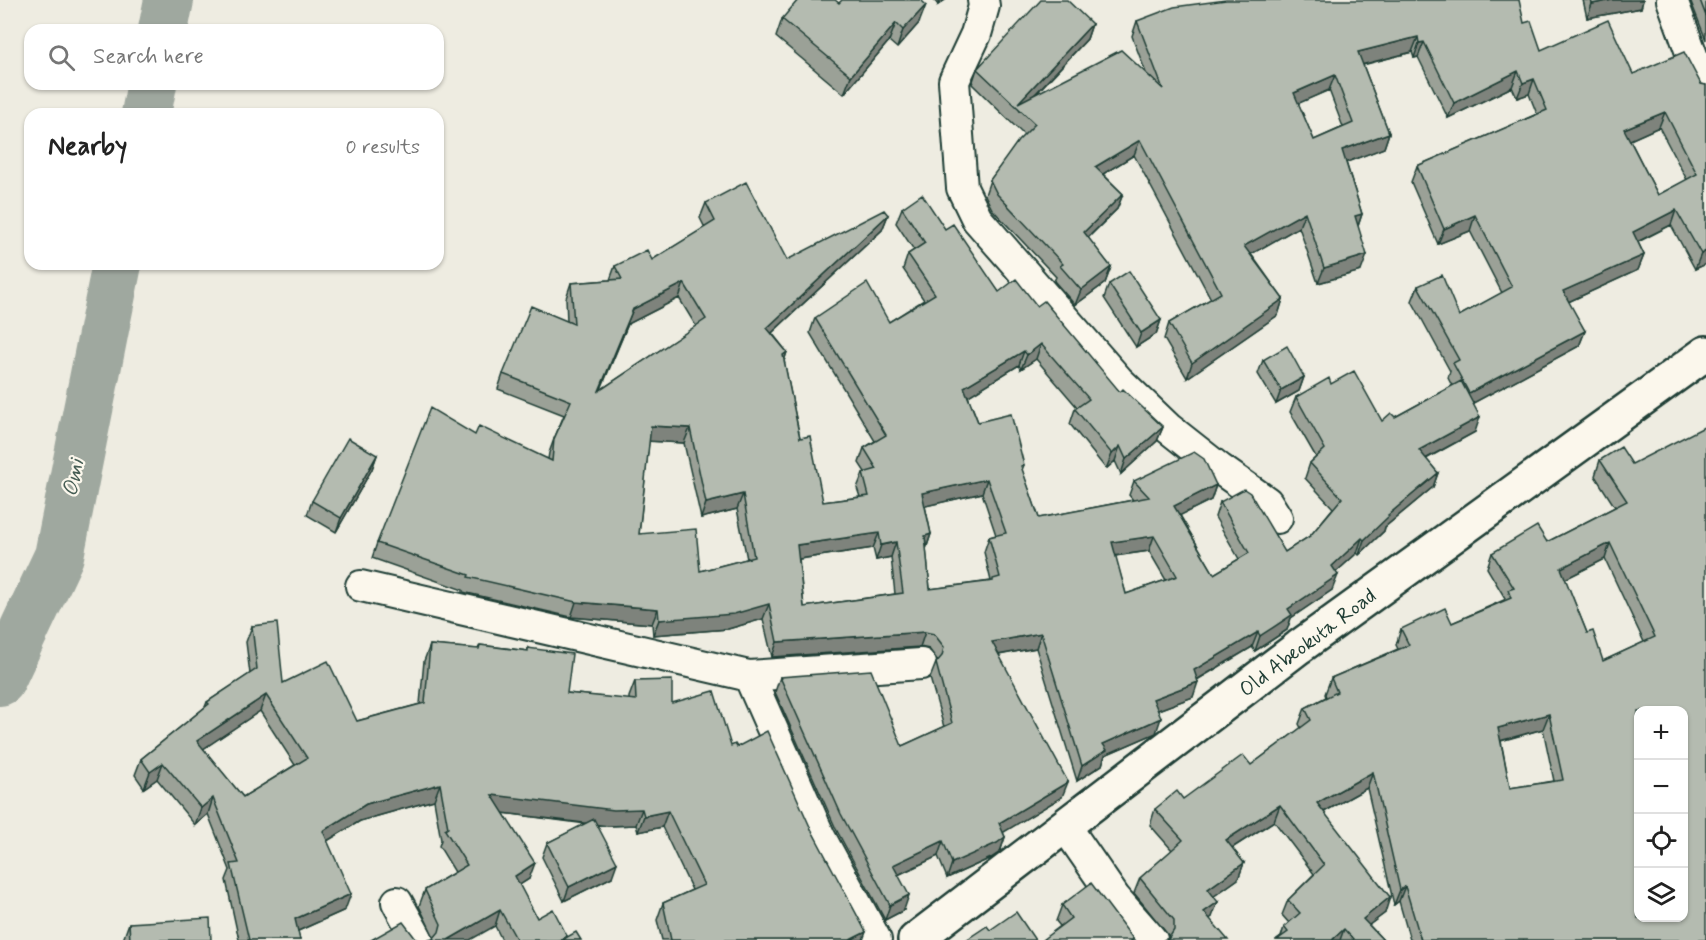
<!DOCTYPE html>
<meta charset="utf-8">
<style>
:root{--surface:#fff;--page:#f2f2f2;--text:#222;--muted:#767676;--line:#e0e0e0}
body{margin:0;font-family:Mynerve,sans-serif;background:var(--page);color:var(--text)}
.controls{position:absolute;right:18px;bottom:18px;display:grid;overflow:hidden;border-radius:12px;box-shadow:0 2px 4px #0004}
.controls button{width:54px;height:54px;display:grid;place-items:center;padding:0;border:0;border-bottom:2px solid var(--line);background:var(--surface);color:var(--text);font:30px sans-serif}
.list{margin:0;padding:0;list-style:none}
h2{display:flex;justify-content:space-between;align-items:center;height:78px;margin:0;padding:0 24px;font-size:26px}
h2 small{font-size:20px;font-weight:400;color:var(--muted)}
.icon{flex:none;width:33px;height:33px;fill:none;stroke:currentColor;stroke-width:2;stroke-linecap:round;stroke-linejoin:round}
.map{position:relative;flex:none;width:1706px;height:940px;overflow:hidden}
.search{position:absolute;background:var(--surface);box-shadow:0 2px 4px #0004;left:24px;top:24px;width:420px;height:66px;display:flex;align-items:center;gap:15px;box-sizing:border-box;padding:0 21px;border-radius:18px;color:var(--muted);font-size:22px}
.panel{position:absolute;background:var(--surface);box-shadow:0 2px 4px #0004;left:24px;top:108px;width:420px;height:162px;border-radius:18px}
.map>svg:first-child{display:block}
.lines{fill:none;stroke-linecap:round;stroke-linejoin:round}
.river{stroke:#9fa89f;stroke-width:50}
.street-casing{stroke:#1f3d34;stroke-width:34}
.highway-casing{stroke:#1f3d34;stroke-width:38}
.street{stroke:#fbf7ec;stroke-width:30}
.highway{stroke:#fbf7ec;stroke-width:33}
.wall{fill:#9ba197;stroke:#1f3d34;stroke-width:1.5;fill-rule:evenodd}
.shaded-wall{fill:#7e837b;stroke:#1f3d34;stroke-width:1.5}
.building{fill:#b4bbb0;stroke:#1f3d34;stroke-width:1.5;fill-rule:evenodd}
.labels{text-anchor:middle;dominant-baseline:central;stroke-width:4.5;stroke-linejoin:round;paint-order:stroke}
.street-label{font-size:21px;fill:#1f3d34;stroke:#fbf7ec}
.water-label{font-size:22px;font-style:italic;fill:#455d54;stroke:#fbf7ec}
</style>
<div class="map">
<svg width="1706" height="940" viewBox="0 0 1706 940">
<rect width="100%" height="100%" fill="#eeece1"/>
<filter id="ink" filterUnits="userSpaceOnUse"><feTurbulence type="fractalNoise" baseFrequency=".0167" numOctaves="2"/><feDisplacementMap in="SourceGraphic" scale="12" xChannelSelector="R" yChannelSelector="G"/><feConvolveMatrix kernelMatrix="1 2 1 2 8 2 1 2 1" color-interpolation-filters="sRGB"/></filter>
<g filter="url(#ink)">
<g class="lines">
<g class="river">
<path d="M163,30L169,0"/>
<path d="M146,114L152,84"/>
<path d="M0,681L59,556L117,264"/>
</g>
<defs>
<g id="street">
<path d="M983,0L984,6L976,34L954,81L962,188L977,219L1118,380L1168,428L1220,469L1267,502L1277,518"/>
<path d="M1672,0L1693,58L1706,85"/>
<path d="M361,586L749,676L921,664"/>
<path d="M749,676L820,837L876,940"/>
<path d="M1066,827L1115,898L1152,940"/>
<path d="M397,902L418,940"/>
</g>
<path id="highway" d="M915,940L1299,647L1706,353"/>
</defs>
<use href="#street" class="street-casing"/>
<use href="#highway" class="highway-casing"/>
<use href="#street" class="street"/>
<use href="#highway" class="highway"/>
</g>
<g class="wall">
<path d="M934,0H945L938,5Z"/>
<path d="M1583,0H1643L1641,8L1587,18Z"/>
<path d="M1692,0H1706V40L1691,2Z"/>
<path d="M839,3L919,23L897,48L889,41L844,94L776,37L782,19Z"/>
<path d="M1137,21L1524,23L1541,50L1633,74L1706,85V264L1695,269L1671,225L1638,242L1644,255L1638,270L1568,302L1585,331L1579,346L1473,403L1475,432L1426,459L1438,473L1433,487L1385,527L1384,531L1359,555L1357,553L1336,572L1332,590L1291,618L1287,630L1255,651L1252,647L1197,680L1193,697L1158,710L1156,733L1105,755L1102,765L1077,781L1036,648L999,655L1062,797L1003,832L1005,837L1000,852L991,858L947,878L938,856L898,875L904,910L885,920L836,829L775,692L780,677L902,746L944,727L930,678L936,663L938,661L929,649L920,647L772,657L763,619L728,629L653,635L652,624L571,617L463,592V590L372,558L377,543L475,435L548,459L549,453L554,439L564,415L498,389L503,374L567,321L566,298L571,283L610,280L615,266L652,260L705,228L700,218L706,203L787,260L888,215L882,230L772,333L787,352L784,361L800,438L823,502L860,497L857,488L863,473L865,472L859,463L864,448L875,441L810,333L815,318L889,322L924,300L903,269L908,254L914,250L896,223L902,208L945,229L999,292L1037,306L1120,392L1163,427L1157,441L1121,474L1115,461L1106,469L1070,424L1075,409L1077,407L1036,359L1021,369L1019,365L968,396L978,422L1024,465L1022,470L1039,518L1133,500L1129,495L1134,481L1216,485L1211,500L1180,515L1214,574L1239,559L1215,517L1220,502L1285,552L1310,536L1333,508L1305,478L1310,463L1316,457L1290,412L1296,397L1331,384L1382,421L1395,417L1452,386L1448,378L1450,371L1412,301L1418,286L1459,316L1502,293L1470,231L1438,244L1411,182L1417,166L1537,114L1529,94L1517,98L1512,87L1448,118L1418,57L1414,58L1412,52L1363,65L1389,133L1384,148L1346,162L1362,214L1358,226L1361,271L1318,283L1299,227L1251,254L1283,299L1278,315L1187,378L1164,339L1169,323L1211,299L1134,155L1103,174L1123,194L1117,209L1088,238L1111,267L1105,283L1075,305L1054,281L1056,277L992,209L985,195L990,180L1024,135L972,84L977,69L1092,24L1087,39L1035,95L1146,73L1132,36ZM1329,90L1343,127L1314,140L1298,103ZM1659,127L1687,180L1658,195L1630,140ZM679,298L696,326L600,390L628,324ZM649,441L684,443L701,518L737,509L747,559L700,571L639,534ZM982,493L996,535L989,537L984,552L991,581L930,589L926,549L931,534L925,506ZM873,548L876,560L891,557L895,594L804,607L799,559ZM1149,551L1166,580L1126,594L1115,556Z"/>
<path d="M1109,284L1161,320L1156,334L1136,347L1104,298Z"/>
<path d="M1263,360L1304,377L1299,391L1276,404L1258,374Z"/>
<path d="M377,455L372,469L336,532L307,515L312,501Z"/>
<path d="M1600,460L1632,464L1706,940H1410L1399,901L1394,905L1367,788L1324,812L1385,913L1369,925L1383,940H1277L1281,937L1284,927L1289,923L1282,915L1288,900L1314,874L1274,821L1232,848L1244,863L1238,879L1214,896L1212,917L1169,938V936L1134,893L1140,878L1172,850L1150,825L1155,809L1183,799L1251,765L1301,728L1299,724L1305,708L1326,697L1325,694L1331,678L1398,649L1396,645L1401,629L1452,623L1504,600L1505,598L1487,568L1492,553L1547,542L1615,507L1595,476ZM1605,559L1644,642L1603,661L1587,633L1565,579ZM1543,729L1554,781L1510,788L1501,741Z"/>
<path d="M252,626L283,683L357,721L420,704L424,661L430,645L478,649L480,645L528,651V648L567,693L629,700V697L635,681L672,703L731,746L737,747L811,829L863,940H662L657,920L663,903L692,890L662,827L638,832L636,825L608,826L597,825L612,877L564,901L542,857L547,843L586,824L504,813L529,879L519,885L537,918L567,936V937L581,940H502L495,926L433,939L434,937L419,906L425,890L455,872L439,846L441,840L434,800L360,821L327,841L345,910L298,931L300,940H239L226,880L230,870L208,814L195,825L157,779L144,788L135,775L141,759L205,707L207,702L250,674L246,642ZM260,711L295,765L243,797L203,749Z"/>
<path d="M1062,905L1134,940L1060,926L1056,921Z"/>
<path d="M129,923L211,940H123Z"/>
</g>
<g class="shaded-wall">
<path d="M940,0H945L938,5Z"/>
<path d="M1612,0H1643L1641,8L1587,18L1592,4Z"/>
<path d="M926,5L919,23L897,48L903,30Z"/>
<path d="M896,23L889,41L844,94L851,76Z"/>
<path d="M1092,24L1087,39L1020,110L1018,103Z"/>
<path d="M1418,37L1412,52L1353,67L1358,52Z"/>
<path d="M1424,42L1418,57L1414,58L1419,43Z"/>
<path d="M1518,71L1512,87L1448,118L1454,103Z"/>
<path d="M1335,75L1329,90L1288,108L1294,93Z"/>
<path d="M1534,79L1529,94L1517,98L1523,83Z"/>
<path d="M1665,112L1659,127L1619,145L1624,129Z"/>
<path d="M1389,133L1384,148L1337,166L1342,150Z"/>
<path d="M1140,140L1134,155L1090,182L1095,167Z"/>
<path d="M1123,194L1117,209L1078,247L1084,232Z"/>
<path d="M1676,210L1671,225L1627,247L1633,232Z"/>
<path d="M1305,212L1299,227L1239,261L1244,246Z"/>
<path d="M1362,214L1357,229L1355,216Z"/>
<path d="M888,215L882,230L762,342L767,328Z"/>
<path d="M1475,215L1470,231L1438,244L1444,229Z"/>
<path d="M1706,251V264L1695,269L1701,254Z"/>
<path d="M1367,255L1361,271L1318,283L1324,268Z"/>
<path d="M1644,255L1638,270L1557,307L1563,291Z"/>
<path d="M1111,267L1105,283L1075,305L1081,290Z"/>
<path d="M684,283L679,298L628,324L594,406L633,309Z"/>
<path d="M1283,299L1278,315L1187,378L1192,363Z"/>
<path d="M1161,320L1156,334L1136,347L1141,333Z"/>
<path d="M1585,331L1579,346L1464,408L1469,393Z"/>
<path d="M1041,344L1036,359L1021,369L1027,355Z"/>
<path d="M1024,351L1019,365L959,402L964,387Z"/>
<path d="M787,352L782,367L783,355Z"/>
<path d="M1304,377L1299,391L1276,404L1281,390Z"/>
<path d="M1480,417L1475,432L1414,465L1419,450Z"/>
<path d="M651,426L690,428L684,443L645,441Z"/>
<path d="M1163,427L1157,441L1121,474L1126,459Z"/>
<path d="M1120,446L1115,461L1106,469L1112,454Z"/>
<path d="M377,455L372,469L336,532L341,518Z"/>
<path d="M1438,473L1433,487L1385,527L1384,531L1359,555L1364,540L1388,515Z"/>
<path d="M987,479L982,493L917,508L922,493Z"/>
<path d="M1216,485L1211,500L1169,521L1174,506Z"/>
<path d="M743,494L737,509L701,518L706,503Z"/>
<path d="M879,533L873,548L792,560L797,545Z"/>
<path d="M931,534L926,549L925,536Z"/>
<path d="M1154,536L1149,551L1106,557L1112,542Z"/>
<path d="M1362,538L1357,553L1326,581L1332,566Z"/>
<path d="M896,542L891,557L876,560L881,545Z"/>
<path d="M1610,543L1605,559L1555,584L1561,568Z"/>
<path d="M1338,575L1332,590L1291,618L1287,630L1255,651L1260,636L1288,609Z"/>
<path d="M576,602L658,609L652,624L571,617Z"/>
<path d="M769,604L763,619L728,629L653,635L659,620Z"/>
<path d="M925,632L920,647L772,657L777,642Z"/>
<path d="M1258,632L1252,647L1188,685L1194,670Z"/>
<path d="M1041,633L1036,648L986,657L992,642Z"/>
<path d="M1198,682L1193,697L1147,714L1153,699Z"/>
<path d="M266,695L260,711L191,757L197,741Z"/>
<path d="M1549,714L1543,729L1492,743L1498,728Z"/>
<path d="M1161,718L1156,733L1105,755L1102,765L1077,781L1082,766L1103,744Z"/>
<path d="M163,763L157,779L144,788L150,772Z"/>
<path d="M1373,772L1367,788L1311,819L1317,803Z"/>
<path d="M1068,782L1062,797L994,838L999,823Z"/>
<path d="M440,784L434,800L360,821L317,847L323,831L366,804Z"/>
<path d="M492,795L642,809L636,825L608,826L486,811Z"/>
<path d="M213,798L208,814L195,825L201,808Z"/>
<path d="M1280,805L1274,821L1221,855L1226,840Z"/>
<path d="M668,811L662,827L638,832L644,816Z"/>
<path d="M1005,837L1000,852L991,858L947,878L952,863Z"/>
<path d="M943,841L938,856L887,880L893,865Z"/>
<path d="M535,863L529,879L509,892L515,876Z"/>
<path d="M617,863L612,877L564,901L569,887Z"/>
<path d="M1244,863L1238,879L1203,904L1208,889Z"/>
<path d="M1405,886L1399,901L1394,905L1400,890Z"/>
<path d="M351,894L345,910L289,935L295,919Z"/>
<path d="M909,895L904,910L885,920L890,905Z"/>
<path d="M1390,897L1385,913L1357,934L1363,919Z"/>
<path d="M1218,902L1212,917L1198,928L1204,912Z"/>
<path d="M500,910L495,926L470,940H448Z"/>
<path d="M1344,929L1340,940H1332Z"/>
<path d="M866,932L863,940H850Z"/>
</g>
<g class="building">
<path d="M798,0H835L839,3L842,0H921L926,5L903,30L896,23L851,76L782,19Z"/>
<path d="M1041,0H1067L1092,24L1018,103L1121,50L1163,89L1137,21L1174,7L1226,0H1519L1524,23L1531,21L1541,50L1608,20L1633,74L1684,52L1701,84L1706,85V251L1701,254L1676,210L1633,232L1644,255L1563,291L1585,331L1469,393L1453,363L1459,360L1418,286L1442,275L1459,316L1512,287L1475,215L1444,229L1417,166L1547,110L1534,79L1523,83L1518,71L1454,103L1424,42L1419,43L1418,37L1358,52L1389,133L1342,150L1362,214L1355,216L1367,255L1324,268L1305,212L1244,246L1283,299L1192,363L1169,323L1221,293L1140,140L1095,167L1123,194L1084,232L1111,267L1081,290L1060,266L1063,264L997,194L990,180L1018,141L1035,124L977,69ZM1335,75L1353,123L1314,140L1294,93ZM1665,112L1697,174L1658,195L1624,129Z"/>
<path d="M1591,0H1612L1592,4Z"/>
<path d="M1700,0H1706V16Z"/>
<path d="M746,182L787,260L884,210L888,215L767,328L787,352L783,355L800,438L810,436L823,502L869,496L863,473L877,469L864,448L886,435L815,318L867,283L889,322L935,294L908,254L925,243L902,208L922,194L945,229L953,224L999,292L1016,279L1037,306L1044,301L1120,392L1123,389L1163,427L1126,459L1120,446L1112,454L1075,409L1089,399L1041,344L1027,355L1024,351L964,387L978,422L1011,414L1024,465L1021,466L1039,518L1149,497L1134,481L1194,452L1204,459L1216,485L1174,506L1214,574L1249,553L1220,502L1244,489L1250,493L1285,552L1310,536L1342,498L1310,463L1325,449L1296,397L1329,378L1331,384L1354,371L1382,421L1391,413L1395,417L1461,381L1480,417L1419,450L1438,473L1388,515L1389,516L1364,540L1362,538L1332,566L1338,575L1288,609L1292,615L1260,636L1258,632L1194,670L1198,682L1153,699L1161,718L1103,744L1107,750L1082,766L1041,633L992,642L1068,782L999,823L1005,837L997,843L952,863L943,841L893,865L909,895L890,905L841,814L780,677L871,670L902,746L952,723L936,663L942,656L944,647L934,634L925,632L777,642L769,604L734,614L659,620L658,609L576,602L468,577L469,575L377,543L430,408L475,435L479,426L552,461L554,439L571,401L503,374L531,306L574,324L571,283L622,279L615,266L647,250L652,260L715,221L706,203ZM684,283L706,319L599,391L633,309ZM651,426L690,428L706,503L743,494L754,557L700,571L696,529L639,534ZM987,479L1006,533L989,537L1000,577L993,579V581L930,589L925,536L931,534L922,493ZM879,533L881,545L896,542L903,593L804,607L797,545ZM1154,536L1177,576L1126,594L1112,542Z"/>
<path d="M1129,271L1161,320L1141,333L1109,284Z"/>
<path d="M1287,346L1304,377L1281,390L1263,360Z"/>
<path d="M1706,426V940H1421L1405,886L1400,890L1373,772L1317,803L1390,897L1363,919L1383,940H1354L1344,929L1332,940H1277L1288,932L1284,927L1300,913L1288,900L1324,865L1280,805L1226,840L1244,863L1208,889L1218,902L1204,912L1228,940H1163L1169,938L1174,930V920L1140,878L1183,840L1155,809L1177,791L1183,799L1243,755L1251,765L1311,720L1305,708L1337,692L1331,678L1409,645L1401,629L1445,608L1452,623L1511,598L1508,590L1514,588L1492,553L1537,526L1547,542L1627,501L1600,460L1621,447L1632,464ZM1610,543L1655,637L1603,661L1593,631L1587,633L1561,568ZM1638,711H1683V918H1638ZM1549,714L1563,780L1510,788L1498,728Z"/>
<path d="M348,438L377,455L341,518L312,501Z"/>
<path d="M277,623L283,683L328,661L357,721L425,703L430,645L479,649L480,645L528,651V648L572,654L567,693L636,700L635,681L672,680V703L714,691L731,746L735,744L737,747L767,731L811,829L866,932L850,940H671L663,903L704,885L668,811L644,816L642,809L614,810L492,795L535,863L515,876L537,918L553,909L567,936L559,940H517L500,910L448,940H428L433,939L439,932L441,924L425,890L467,865L445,830L448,828L440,784L366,804L323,831L351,894L295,919L300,940H249L231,864L239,863L213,798L201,808L163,763L150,772L141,759L209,704L207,702L257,669L252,626ZM266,695L307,758L243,797L197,741Z"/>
<path d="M594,819L617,863L569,887L547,843Z"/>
<path d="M1091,883L1134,940H1042L1071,918L1062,905Z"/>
<path d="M1016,912L1035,940H966L987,926L990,930Z"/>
<path d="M210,918L211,940H130L129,923Z"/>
<path d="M403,922L416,939L420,940H371Z"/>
<path d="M576,932L581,940H562Z"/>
</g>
</g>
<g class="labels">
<g class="street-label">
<text transform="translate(1308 643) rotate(-37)">Old Abeokuta Road</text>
</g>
<g class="water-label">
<text transform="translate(74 478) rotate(-79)">Omi</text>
</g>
</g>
</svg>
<div class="controls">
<button>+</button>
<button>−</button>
<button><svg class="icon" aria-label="locate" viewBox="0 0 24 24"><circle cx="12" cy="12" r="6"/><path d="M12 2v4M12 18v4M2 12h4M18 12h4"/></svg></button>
<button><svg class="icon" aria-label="layers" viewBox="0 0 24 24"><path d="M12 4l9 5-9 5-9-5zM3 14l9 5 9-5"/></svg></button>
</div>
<div class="search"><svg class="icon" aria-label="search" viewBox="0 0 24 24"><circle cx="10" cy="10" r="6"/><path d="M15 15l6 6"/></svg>Search here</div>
<section class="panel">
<h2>Nearby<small>0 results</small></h2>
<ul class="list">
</ul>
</section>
</div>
